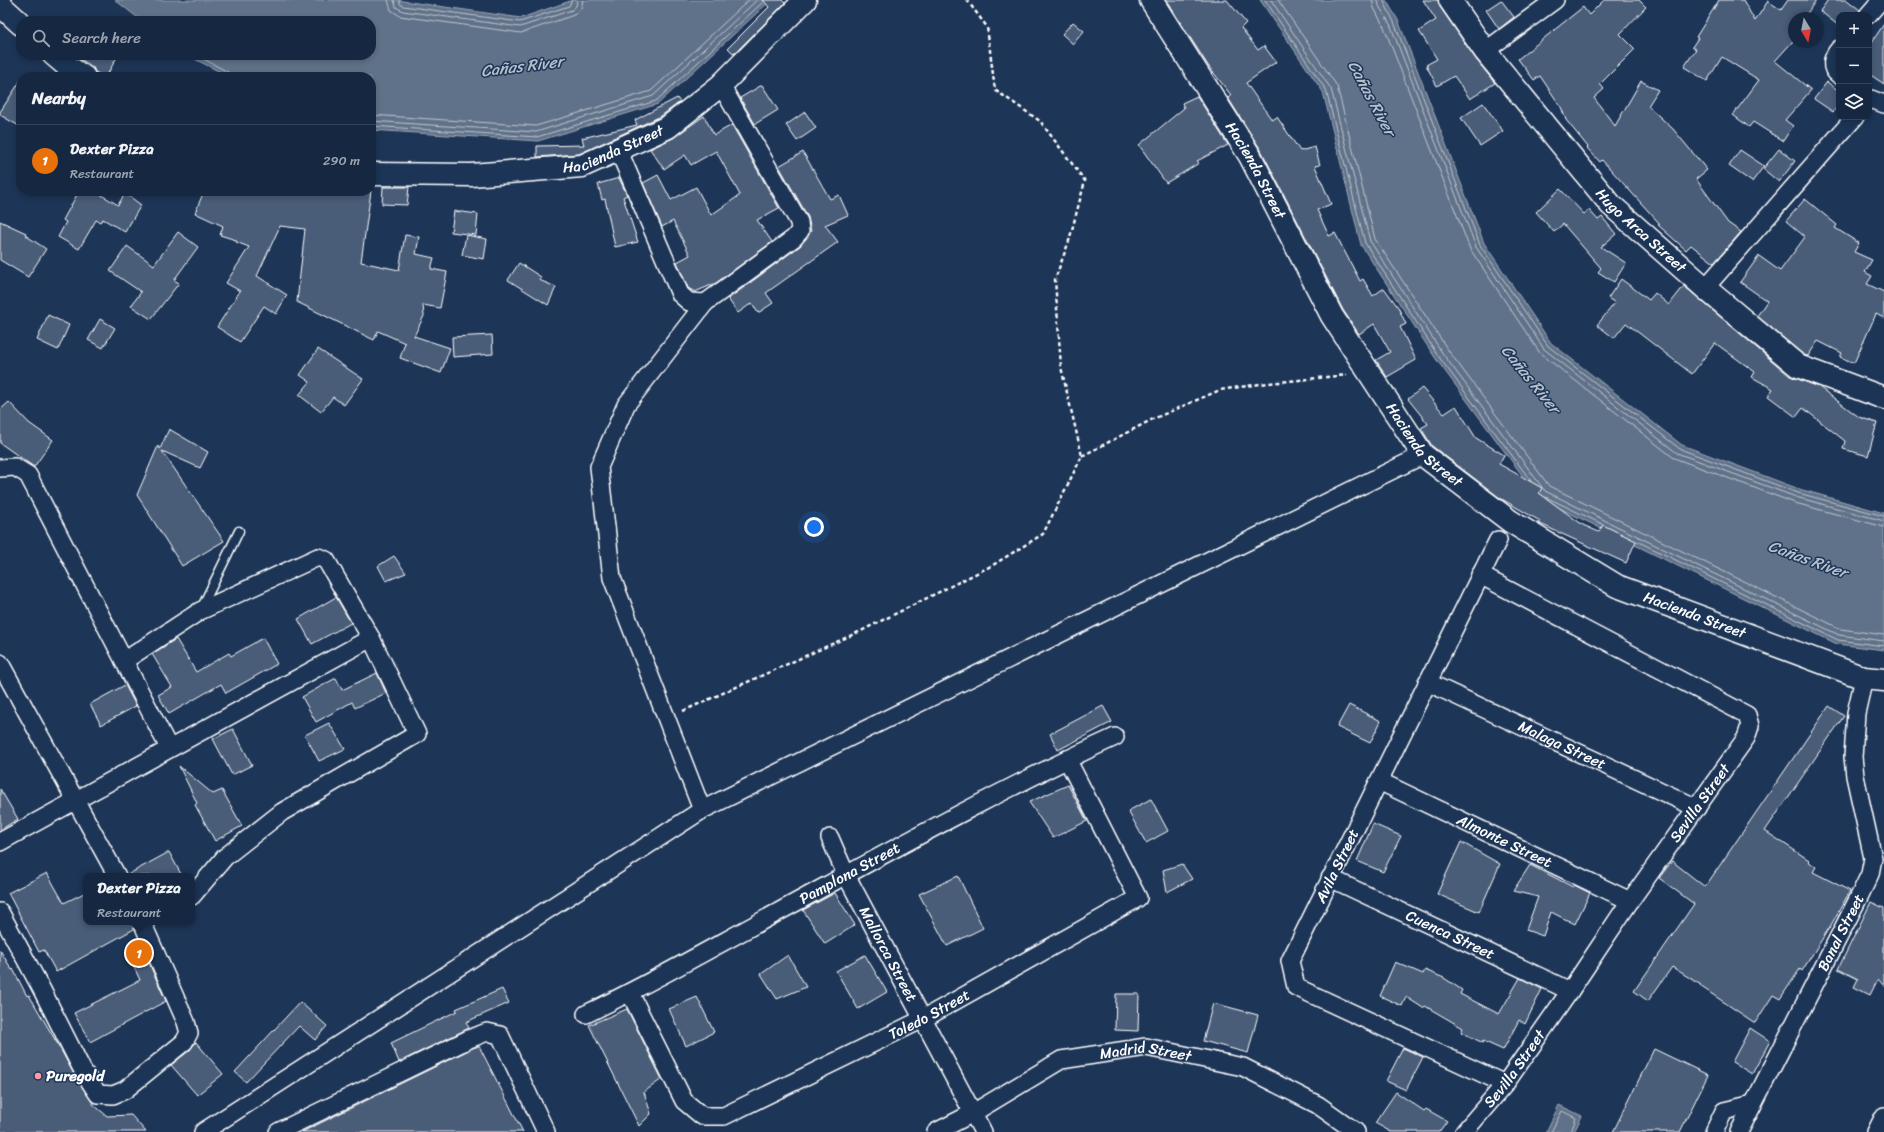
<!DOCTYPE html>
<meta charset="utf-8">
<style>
:root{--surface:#162841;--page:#23344c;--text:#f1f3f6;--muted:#9ea6b1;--line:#35445a;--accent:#ff9aa2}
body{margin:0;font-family:Sriracha,sans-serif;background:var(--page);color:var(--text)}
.controls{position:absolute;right:12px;top:12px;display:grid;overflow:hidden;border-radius:8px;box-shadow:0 2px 6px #0003}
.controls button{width:36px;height:36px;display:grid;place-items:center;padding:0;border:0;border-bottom:1px solid var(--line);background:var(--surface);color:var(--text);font:20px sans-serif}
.compass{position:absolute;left:1788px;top:12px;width:36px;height:36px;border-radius:50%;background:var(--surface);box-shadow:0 2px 6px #0003;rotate:170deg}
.you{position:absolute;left:814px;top:527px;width:14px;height:14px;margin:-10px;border:3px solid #fff;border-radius:50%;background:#1a73e8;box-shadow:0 0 0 6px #1a73e833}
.badge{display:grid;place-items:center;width:26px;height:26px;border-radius:50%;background:var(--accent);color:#fff;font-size:13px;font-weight:700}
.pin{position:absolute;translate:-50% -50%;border:2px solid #fff;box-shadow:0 1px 4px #0006}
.popup{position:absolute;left:83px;top:873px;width:112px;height:52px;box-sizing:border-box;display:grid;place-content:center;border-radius:8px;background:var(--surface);filter:drop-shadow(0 1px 3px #0005);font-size:13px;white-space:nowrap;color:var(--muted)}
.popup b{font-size:15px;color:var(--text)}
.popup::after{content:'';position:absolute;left:50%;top:100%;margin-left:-8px;border:8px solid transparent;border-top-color:var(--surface)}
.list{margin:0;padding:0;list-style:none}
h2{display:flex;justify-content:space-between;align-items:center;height:52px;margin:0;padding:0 16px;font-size:17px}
h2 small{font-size:13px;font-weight:400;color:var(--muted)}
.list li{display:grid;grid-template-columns:26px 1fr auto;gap:12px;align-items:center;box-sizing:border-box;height:72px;padding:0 16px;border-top:1px solid var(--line)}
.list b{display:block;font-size:15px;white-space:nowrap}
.list p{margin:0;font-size:13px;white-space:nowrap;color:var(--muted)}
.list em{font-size:13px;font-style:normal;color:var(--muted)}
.icon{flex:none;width:22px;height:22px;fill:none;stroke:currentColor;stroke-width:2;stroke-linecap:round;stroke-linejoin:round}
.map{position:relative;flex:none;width:1884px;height:1132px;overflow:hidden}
.search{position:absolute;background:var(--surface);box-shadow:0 2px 6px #0003;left:16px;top:16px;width:360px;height:44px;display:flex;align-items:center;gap:10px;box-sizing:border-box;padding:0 14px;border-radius:16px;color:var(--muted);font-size:15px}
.panel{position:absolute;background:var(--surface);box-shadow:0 2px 6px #0003;left:16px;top:72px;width:360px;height:124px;border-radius:16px}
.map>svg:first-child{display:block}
.water{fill:#617289;stroke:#a0aab8}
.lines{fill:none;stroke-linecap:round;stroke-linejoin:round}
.shore{stroke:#c0c7d0;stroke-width:1}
.building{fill:#4a5d79;stroke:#fff}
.lane-casing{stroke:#fff;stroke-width:11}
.street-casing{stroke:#fff;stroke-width:20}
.secondary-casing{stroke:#fff;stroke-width:25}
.path{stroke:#fff;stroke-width:2.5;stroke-dasharray:4 3;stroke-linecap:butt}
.lane{stroke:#1d3557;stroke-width:8}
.street{stroke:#1d3557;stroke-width:17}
.secondary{stroke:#1d3557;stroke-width:22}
.poi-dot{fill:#ff9aa2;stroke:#1d3557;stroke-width:1.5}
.labels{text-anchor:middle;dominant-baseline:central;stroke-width:3;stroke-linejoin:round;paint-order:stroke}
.street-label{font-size:15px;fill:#fff;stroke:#1d3557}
.poi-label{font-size:15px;font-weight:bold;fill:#fff;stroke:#1d3557;text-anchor:start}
.water-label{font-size:16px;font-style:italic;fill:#b8c0ca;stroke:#1d3557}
</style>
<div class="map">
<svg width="1884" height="1132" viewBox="0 0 1884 1132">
<rect width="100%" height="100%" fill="#1d3557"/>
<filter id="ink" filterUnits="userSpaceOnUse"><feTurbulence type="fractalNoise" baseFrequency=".025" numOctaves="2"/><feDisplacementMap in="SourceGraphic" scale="8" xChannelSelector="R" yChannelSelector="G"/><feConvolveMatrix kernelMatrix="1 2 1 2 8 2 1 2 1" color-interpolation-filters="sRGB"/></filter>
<g filter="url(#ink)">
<g class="water">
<path d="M115,0H396L521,18L573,0H771L658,104L538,141L371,130V77H230L187,55H371V21H142Z"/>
<path d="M1260,0H1386L1398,20L1484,243L1551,343L1682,445L1799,489L1884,513V650L1837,644L1539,498L1436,359L1361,245L1323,92Z"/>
<path d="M1559,1105L1582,1116L1574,1132H1546Z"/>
</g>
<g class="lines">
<g class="shore">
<path d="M388,0L391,10L400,16L521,33L574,15L581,9L583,0"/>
<path d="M394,0L396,7L403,11L520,27L572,10L576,6L577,0"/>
<path d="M399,0L400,4L403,6L520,22L569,6L572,0"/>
<path d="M1265,0L1326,90L1365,243L1439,357L1531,481"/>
<path d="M1271,0L1331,89L1370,241L1443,354L1542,487"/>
<path d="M1278,0L1337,86L1375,239L1448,350L1549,486L1841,629L1884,635"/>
<path d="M1372,0L1374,8L1384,27L1470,249L1540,353L1674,458L1795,503L1884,527"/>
<path d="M1378,0L1379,6L1390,24L1476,247L1544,349L1677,453L1796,497L1884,521"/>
<path d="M1383,0L1394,22L1480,245L1548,346L1680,449L1798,493L1884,516"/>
<path d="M196,55L228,72L230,77"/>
<path d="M371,115L536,126L651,91L749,0"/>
<path d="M371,121L536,132L653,96L757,0"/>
<path d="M371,126L537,137L656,101L763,2"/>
<path d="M1543,488L1545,491L1839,635L1884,641"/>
<path d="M1546,497L1602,524"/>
<path d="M1637,541L1838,640L1884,646"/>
<path d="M1551,1132L1562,1111L1576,1118L1571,1132"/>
</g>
</g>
<g class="building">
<path d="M763,0H782L785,3L734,54L728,48L769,7Z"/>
<path d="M1166,0H1227L1246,23L1241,28L1258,50L1264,46L1276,62L1246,83L1272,120L1277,117L1300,151L1315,147L1320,165L1315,166L1331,204L1317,210L1329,236L1335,233L1360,281L1363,279L1373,296L1384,288L1398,307L1406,324L1400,327L1416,360L1387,377L1376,360L1390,352L1374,324L1359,334L1343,310L1261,150L1228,98L1231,95L1209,67Z"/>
<path d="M1423,0H1438L1440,7L1475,58L1495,83L1470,99L1454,76L1437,86L1426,65L1437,59L1419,31L1436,20Z"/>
<path d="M1501,0L1514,17L1499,29L1486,10Z"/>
<path d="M1604,0H1639L1646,7L1620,34L1635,49L1600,84L1604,89L1594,98L1615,126L1641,81L1658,90L1648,106L1673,129L1707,170L1696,179L1728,223L1741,232L1714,263L1691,245L1686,250L1658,225L1660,224L1602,160L1600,162L1587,148L1588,147L1566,120L1561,107L1540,76L1534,80L1518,59L1583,7L1589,15Z"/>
<path d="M1719,0H1743L1755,21L1768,1L1781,10L1788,0H1816L1804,18H1794V40L1775,61L1811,90L1785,120L1793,126L1783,141L1753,122L1749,127L1733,115L1759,80L1722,57L1707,81L1684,67L1696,49L1692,47L1698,38L1696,37Z"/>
<path d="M1828,0H1847L1860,10L1858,15H1839V26L1820,11Z"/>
<path d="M1073,22L1084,31L1073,44L1062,34Z"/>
<path d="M1884,24V84L1869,74V46Z"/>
<path d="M74,55H118L106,77L95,72L93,67Z"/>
<path d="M21,80V127L0,115V112Z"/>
<path d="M1827,82L1839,91V105L1833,112L1814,99Z"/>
<path d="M762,85L778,110L755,124L740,98Z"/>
<path d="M1197,96L1228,145L1197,161L1199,163L1166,183L1139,145L1184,108L1182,103Z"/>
<path d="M677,98L680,102L661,116L579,154L537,157V146L584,145L582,138L637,125L635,120Z"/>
<path d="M1483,103L1503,131L1480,146L1461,118Z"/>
<path d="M805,112L816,128L797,141L786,125Z"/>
<path d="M704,116L714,135L732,125L779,208L757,220L772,242L716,283L695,292L688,288L677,262L690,255L673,221L662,227L643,183L658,175L671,200L696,187L711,215L740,195L716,151L691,165L685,155L664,169L650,149L673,138Z"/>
<path d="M1779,149L1795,161L1779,182L1763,169Z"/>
<path d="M1740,150L1764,166L1752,182L1729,166Z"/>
<path d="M803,152L830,199L839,195L848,215L825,225L838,242L766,293L773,303L758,313L752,303L738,313L728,299L800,246L811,231L808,217L779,166Z"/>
<path d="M619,178L627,195L623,197L638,242L615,247L605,199L602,200L598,184Z"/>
<path d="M383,187H409L407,205L382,204Z"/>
<path d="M1560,189L1584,214L1589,210L1598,220L1602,217L1616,234L1601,247L1626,263L1614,282L1598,272L1601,268L1563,224L1554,232L1536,212Z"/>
<path d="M79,191H95L118,205L125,193L141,205L125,232L103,219L100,222L96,220L79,249L58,237L66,222L63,220Z"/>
<path d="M204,191H371L361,262L399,270L405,235L419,237L416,254L434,258L431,269L447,272L440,308L423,305L424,316L414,336L450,348L441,373L400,358L405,343L378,331L374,340L297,302L305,229L280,226L257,276L287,295L276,314L264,306L240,342L217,327L240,291L226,283L249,247L236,242V240L220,235L223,226L195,213Z"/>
<path d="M1805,199L1837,225L1835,228L1859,243L1854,252L1872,260L1865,272L1872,276L1867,284L1884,292V318L1876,314L1854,363L1840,357L1842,353L1818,341L1808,356L1804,355L1757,316L1767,301L1740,282L1759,256L1780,271L1805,237L1786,221Z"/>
<path d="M454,211L478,214L476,235L451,232Z"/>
<path d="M0,221L26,233L25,235L46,249L28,277L0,260Z"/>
<path d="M178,232L198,247L174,280L179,283L151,319L131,306L141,292L110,271L127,246L154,265Z"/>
<path d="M466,235L487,239L484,259L462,255Z"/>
<path d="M519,263L541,277L539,280L556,287L548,305L508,280Z"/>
<path d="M1621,279L1649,300L1655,293L1669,305L1684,286L1790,376L1819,387L1859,417L1877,423L1868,456L1843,449L1845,441L1803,408L1796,417L1768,396L1773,389L1752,377L1755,372L1715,343L1692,374L1626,323L1614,338L1597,325L1615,303L1608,298Z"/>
<path d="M48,315L69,325L58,350L37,340Z"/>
<path d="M100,319L115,328L103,348L88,340Z"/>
<path d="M492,335L493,354L453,357L452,337Z"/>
<path d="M318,349L363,379L344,405L333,397L321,412L299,395L310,382L300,375Z"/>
<path d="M1422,388L1444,414L1456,406L1476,438L1504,455L1499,464L1542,488L1539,493L1583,525L1599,532L1603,525L1636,541L1626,563L1538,523L1540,521L1500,498L1432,446L1421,428L1428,424L1408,399Z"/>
<path d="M9,402L29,423L53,440L34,467L0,443V410Z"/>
<path d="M169,429L208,452L200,468L162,451L224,541L182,566L137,495L158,446L160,449Z"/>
<path d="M394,556L406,573L386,581L378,566Z"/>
<path d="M336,597L351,623L312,644L298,619Z"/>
<path d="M263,638L277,664L226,693L221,684L169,714L158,695L172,687L152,654L176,639L196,672L229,653L231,656Z"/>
<path d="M377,673L386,693L355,708L352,702L316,722L302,697L336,678L342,690Z"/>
<path d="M125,685L136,706L101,725L90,704Z"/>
<path d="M1349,705L1381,721L1370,743L1337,727Z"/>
<path d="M1103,706L1112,722L1058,750L1050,734Z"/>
<path d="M1829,706L1844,716L1765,831L1809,860L1808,861L1816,867L1813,872L1850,891L1831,925L1802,971L1800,969L1780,999L1773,995L1755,1023L1700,986L1701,985L1672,967L1648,1001L1634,991L1694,904L1659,878L1672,861L1705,887Z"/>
<path d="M329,723L345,749L319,761L305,735Z"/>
<path d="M233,729L252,765L232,775L213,739Z"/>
<path d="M179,766L213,794L222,790L242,826L215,841L195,805L197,803Z"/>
<path d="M1068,785L1087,821L1053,838L1029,802Z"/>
<path d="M0,789L18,819L0,830Z"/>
<path d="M1151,799L1168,831L1146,843L1128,811Z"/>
<path d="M1373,824L1401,836L1383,872L1357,861Z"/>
<path d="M1461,842L1500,864L1479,912L1437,894Z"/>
<path d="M169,852L182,876H127V875Z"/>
<path d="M1182,864L1192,879L1167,892L1163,870Z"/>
<path d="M1530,865L1573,887L1574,885L1590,893L1575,924L1551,912L1543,936L1526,930L1538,897L1513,891Z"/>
<path d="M47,873L64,903L86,892V922H132L134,929L56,972L44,950L39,952L8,893Z"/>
<path d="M958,876L983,928L947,946L919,894Z"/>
<path d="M835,893L855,925L825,944L803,910Z"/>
<path d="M1871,902L1884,908V986L1878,979L1870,995L1854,987L1858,979L1838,969Z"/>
<path d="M0,950L12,970L13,969L27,996L29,995L61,1050L75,1076L94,1105L107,1116L131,1115L146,1132H0Z"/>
<path d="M145,954L166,1001L90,1042L74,1013L140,980L131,961Z"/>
<path d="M788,955L806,987L777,999L761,974Z"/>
<path d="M865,955L887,992L858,1009L836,971Z"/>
<path d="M1395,962L1423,974L1425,970L1444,978L1462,990L1460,994L1499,1014L1520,978L1542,989L1525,1024L1519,1020L1503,1050L1483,1041V1043L1461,1032L1463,1028L1425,1006L1423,1008L1406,997L1402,1006L1380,996Z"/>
<path d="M502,989L509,1003L466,1022L469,1028L399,1062L391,1043L457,1011L456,1009Z"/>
<path d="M1116,994H1139L1138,1031L1115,1030Z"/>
<path d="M697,997L714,1032L686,1046L669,1009Z"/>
<path d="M300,1002L327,1026L315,1040L299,1026L246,1082L235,1072Z"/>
<path d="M1213,1003L1258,1015L1248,1053L1203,1041Z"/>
<path d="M627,1009L662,1079L644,1092L651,1114L639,1126L589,1025Z"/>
<path d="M1750,1028L1770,1041L1752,1074L1732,1062Z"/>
<path d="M196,1042L223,1074L197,1095L171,1065L190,1050Z"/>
<path d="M479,1046L523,1132H302L473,1048Z"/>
<path d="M1403,1048L1423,1057L1406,1090L1386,1081Z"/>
<path d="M1654,1049L1708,1075L1680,1132H1613Z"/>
<path d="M1396,1092L1424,1111L1426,1109L1447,1121L1439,1132H1391L1375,1123Z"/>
</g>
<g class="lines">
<defs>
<path id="lane" d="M202,607L239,531"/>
<g id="street">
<path d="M1868,15L1881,0"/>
<path d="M1839,49C1832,57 1829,68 1839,75"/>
<path d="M1485,51L1555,0"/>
<path d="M1869,101L1871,99L1884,104"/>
<path d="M618,149L680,294L689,302L705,303L794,238L800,231L799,222L721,85"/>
<path d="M1705,288L1855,117"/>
<path d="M0,468L15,467L28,475L169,748"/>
<path d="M1498,540L1290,961L1296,987L1505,1084"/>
<path d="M124,661L200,611L318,557L326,560L371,638L417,734L282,812L225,857L192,896"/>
<path d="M0,663L117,876"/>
<path id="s1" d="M1427,682L1697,808"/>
<path id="s2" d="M1379,781L1630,901"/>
<path d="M702,810L612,578L599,467L626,405L705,303"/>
<path id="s3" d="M830,838L846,875L983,1132"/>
<path d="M0,842L371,638"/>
<path id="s4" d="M1330,878L1570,991"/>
<path d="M0,912L41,988L83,1071L98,1094L113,1095L125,1090L184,1042L189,1033L186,1022L142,922"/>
<path id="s5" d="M630,993L684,1101L702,1116H724L923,1019L1138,898L1067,759"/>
<path id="s6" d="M586,1014C645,986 701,954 758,923C876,859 993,793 1115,737"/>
<path d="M203,1132L702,810L1423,455"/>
<path d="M278,1132L469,1039L487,1032L500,1035L546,1132"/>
<path id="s7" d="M936,1132L973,1113L1061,1060L1146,1047L1243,1067L1318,1105L1356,1132"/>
<path id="s8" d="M1464,1132L1505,1084L1570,991L1630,901L1746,738L1750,726L1747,715L1480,575"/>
<path d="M1714,1132L1724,1111L1753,1104"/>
<path id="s9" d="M1739,1132L1858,899L1870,874L1873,858L1855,776L1853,757L1856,713L1864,678"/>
<path d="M1876,1132L1884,1116"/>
</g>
<g id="secondary">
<path id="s10" d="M1151,0L1250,156L1332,316L1423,455L1510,521L1617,586L1864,678L1884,680"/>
<path id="s11" d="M1450,0L1485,51L1611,205L1705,288L1798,366L1884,398"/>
<path d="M0,5L21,24"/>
<path d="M54,55L67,66L84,77"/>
<path id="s12" d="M371,174L471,175L582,166L668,127L721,85L805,0"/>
</g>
</defs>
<use href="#lane" class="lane-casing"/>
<use href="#street" class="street-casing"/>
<use href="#secondary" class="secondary-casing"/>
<g class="path">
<path d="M1082,456L1153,419L1220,390L1260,384L1347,375"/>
<path d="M683,711L863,630L993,565L1043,534L1082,456L1061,367L1055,279L1069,241L1085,181L1040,121L995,90L987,27L967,0"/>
</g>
<use href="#lane" class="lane"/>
<use href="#street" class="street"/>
<use href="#secondary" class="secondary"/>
</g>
</g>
<circle class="poi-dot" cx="38" cy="1076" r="4"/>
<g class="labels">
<g class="street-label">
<text stroke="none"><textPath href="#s12" startOffset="246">Hacienda Street</textPath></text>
<text stroke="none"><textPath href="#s10" startOffset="200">Hacienda Street</textPath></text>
<text stroke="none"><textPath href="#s11" startOffset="300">Hugo Arca Street</textPath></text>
<text stroke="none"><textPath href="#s10" startOffset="524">Hacienda Street</textPath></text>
<text stroke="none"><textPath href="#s10" startOffset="848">Hacienda Street</textPath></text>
<text stroke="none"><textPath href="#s1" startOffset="149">Malaga Street</textPath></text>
<text stroke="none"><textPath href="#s8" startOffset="405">Sevilla Street</textPath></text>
<text stroke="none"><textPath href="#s2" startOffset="139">Almonte Street</textPath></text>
<text transform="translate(1337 866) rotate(-64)">Avila Street</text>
<text stroke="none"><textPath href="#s6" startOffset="299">Pamplona Street</textPath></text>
<text stroke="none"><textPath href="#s9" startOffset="224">Banal Street</textPath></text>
<text stroke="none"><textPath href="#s4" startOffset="133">Cuenca Street</textPath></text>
<text stroke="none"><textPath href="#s3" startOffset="130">Mallorca Street</textPath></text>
<text stroke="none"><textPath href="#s5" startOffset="395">Toledo Street</textPath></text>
<text stroke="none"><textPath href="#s7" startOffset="230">Madrid Street</textPath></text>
<text stroke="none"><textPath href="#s8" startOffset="81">Sevilla Street</textPath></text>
</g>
<g class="poi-label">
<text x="46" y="1076">Puregold</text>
</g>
<g class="water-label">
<text transform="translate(522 66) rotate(-7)">Cañas River</text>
<text transform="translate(1372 98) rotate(62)">Cañas River</text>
<text transform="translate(1531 379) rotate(51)">Cañas River</text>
<text transform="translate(1808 559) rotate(20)">Cañas River</text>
</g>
</g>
</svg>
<div class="controls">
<button>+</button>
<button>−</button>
<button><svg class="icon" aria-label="layers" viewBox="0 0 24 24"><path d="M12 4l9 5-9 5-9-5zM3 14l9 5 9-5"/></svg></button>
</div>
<svg class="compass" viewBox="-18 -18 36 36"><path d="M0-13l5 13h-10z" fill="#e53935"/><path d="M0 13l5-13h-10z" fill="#9ea6b1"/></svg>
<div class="you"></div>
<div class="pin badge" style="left:139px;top:953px;background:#e8710a">1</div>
<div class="popup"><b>Dexter Pizza</b>Restaurant</div>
<div class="search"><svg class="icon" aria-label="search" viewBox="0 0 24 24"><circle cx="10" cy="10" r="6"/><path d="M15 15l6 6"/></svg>Search here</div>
<section class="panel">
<h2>Nearby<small></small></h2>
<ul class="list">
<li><span class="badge" style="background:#e8710a">1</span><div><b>Dexter Pizza</b><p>Restaurant</p></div><em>290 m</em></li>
</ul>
</section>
</div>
